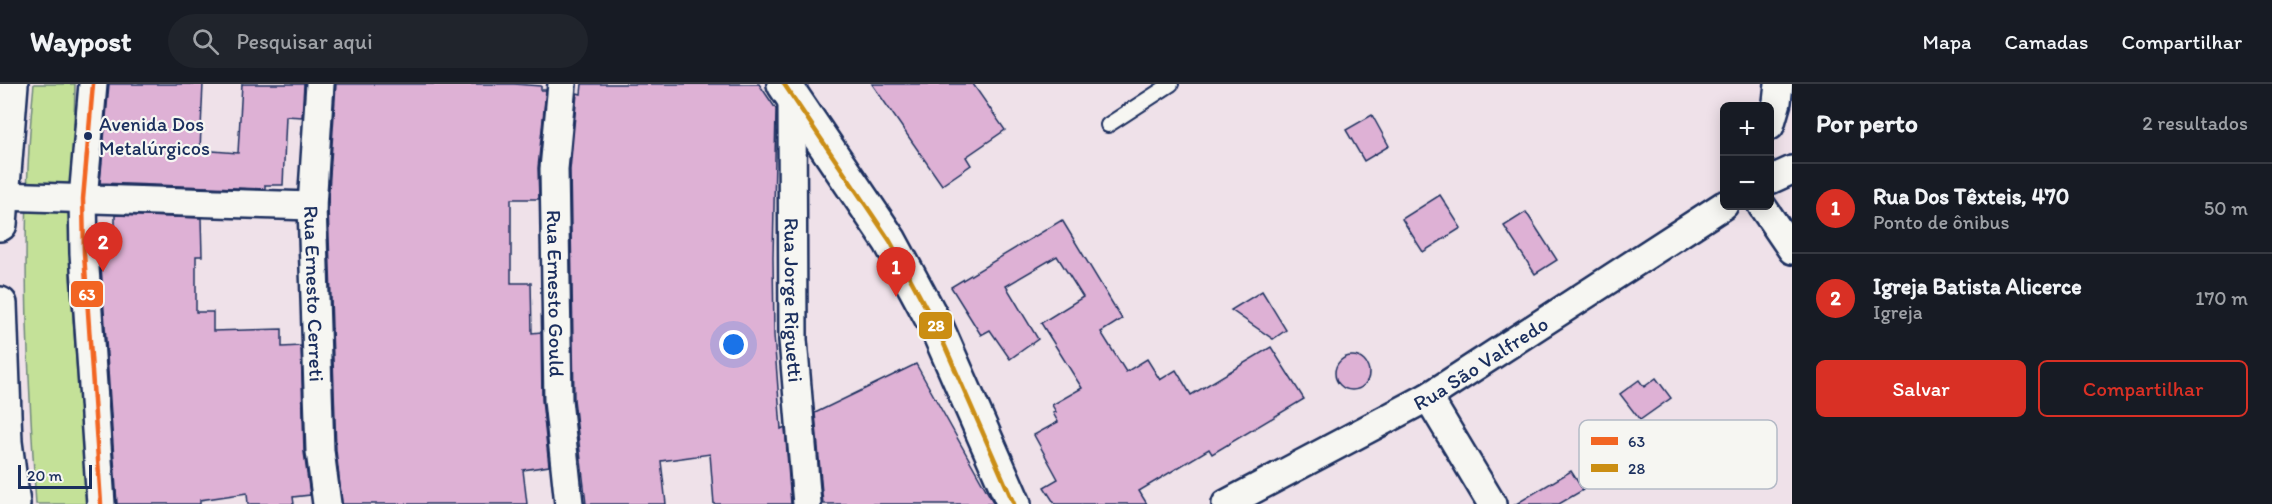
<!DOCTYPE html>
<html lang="pt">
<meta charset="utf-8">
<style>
:root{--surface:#171b24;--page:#20242c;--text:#f1f3f6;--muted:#9ea1a6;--line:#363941;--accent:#d93025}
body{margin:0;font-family:Itim,sans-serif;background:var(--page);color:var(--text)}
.controls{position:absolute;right:18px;top:18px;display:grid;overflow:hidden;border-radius:9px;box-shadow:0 3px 15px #0003}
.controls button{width:54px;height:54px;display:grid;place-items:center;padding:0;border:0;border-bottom:2px solid var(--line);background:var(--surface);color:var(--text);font:30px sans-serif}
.scale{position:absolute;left:18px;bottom:15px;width:74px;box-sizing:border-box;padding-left:6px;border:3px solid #1b2f5e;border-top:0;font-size:16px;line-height:21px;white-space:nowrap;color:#1b2f5e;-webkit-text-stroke:4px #f6f6f2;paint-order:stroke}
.you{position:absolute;left:734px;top:261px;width:21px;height:21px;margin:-15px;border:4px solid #fff;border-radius:50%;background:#1a73e8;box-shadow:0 0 0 9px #1a73e833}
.badge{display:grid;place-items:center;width:39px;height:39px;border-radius:50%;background:var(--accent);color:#fff;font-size:20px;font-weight:700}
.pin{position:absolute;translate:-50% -50px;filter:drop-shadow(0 2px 3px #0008)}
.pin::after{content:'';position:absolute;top:32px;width:21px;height:18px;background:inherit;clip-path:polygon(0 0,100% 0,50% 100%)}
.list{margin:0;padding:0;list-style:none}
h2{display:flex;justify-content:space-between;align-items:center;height:78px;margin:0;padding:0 24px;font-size:26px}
h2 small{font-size:20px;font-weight:400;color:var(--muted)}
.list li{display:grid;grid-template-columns:39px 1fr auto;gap:18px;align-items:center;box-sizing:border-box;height:90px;padding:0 24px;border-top:2px solid var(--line)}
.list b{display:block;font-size:22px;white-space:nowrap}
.list p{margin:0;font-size:20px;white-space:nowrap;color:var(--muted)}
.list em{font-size:20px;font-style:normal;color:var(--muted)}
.actions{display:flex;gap:12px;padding:18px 24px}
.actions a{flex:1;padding:14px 0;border:2px solid var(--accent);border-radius:9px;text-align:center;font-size:21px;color:var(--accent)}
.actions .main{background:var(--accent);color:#fff}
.icon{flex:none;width:33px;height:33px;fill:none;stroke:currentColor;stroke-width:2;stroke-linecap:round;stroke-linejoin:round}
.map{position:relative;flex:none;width:1792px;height:420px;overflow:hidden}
header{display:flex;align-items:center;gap:36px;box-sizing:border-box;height:84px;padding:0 30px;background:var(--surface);border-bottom:2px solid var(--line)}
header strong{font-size:28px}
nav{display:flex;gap:33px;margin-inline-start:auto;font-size:21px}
.search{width:420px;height:54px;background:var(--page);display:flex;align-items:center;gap:15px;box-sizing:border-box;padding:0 21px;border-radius:33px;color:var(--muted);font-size:22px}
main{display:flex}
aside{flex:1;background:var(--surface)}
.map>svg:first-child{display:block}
.green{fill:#c4e198;stroke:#70887b;stroke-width:1.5}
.building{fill:#deb1d5;stroke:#1b2f5e;stroke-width:1.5}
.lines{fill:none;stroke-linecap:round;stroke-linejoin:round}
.service-casing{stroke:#1b2f5e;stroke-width:18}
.minor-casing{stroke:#1b2f5e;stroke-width:32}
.secondary-casing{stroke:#1b2f5e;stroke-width:38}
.service{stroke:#f6f6f2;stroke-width:14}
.minor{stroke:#f6f6f2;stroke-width:27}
.secondary{stroke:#f6f6f2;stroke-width:33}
.bus-1-casing{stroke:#f6f6f2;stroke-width:9}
.bus-2-casing{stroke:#f6f6f2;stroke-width:9}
.bus-1{stroke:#f26522;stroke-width:4.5}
.bus-2{stroke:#cb8e13;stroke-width:4.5}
.bus-dot{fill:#1b2f5e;stroke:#f6f6f2;stroke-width:2}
.labels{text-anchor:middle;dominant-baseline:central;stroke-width:4.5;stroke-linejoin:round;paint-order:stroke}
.bus-label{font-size:20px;fill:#1b2f5e;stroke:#f6f6f2;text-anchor:start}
.street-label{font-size:21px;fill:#1b2f5e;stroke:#f6f6f2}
.key{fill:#f6f6f2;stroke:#b4bac6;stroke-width:1.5}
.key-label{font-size:16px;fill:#1b2f5e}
.line-badge{stroke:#f6f6f2;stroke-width:2}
.badge-label{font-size:16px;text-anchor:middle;font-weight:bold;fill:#fff}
</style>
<header>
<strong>Waypost</strong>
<div class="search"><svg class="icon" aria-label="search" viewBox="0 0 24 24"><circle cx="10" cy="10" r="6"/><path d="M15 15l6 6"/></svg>Pesquisar aqui</div>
<nav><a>Mapa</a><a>Camadas</a><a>Compartilhar</a></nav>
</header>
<main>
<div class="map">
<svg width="1792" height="420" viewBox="0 0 1792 420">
<rect width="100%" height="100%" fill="#efe1e9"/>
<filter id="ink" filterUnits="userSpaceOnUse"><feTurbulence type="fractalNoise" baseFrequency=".0167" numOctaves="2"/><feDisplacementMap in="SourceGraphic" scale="12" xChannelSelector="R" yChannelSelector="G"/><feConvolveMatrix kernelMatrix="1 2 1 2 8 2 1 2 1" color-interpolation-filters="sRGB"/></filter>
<g filter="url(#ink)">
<path class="green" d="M34,0H75L70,195L87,420H36C27,280 20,139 34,0Z"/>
<g class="building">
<path d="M109,0H203L200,66L238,69L242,0H304L302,33L286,32L283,101H265V105L100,99Z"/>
<path d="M336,0H514L541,2V6H546L538,84L539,115H511V199H531L532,249L541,248L542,316L549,382L523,386L527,420H342L336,366L328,122Z"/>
<path d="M582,0H759L776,25L773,174L774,251L781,345L785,343L791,420H714L710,370L661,377L666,420H586L574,315L570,86L577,9L581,10Z"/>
<path d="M872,0H973L1005,46L966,73L971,81L942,101Z"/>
<path d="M1372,31L1389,62L1364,77L1346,46Z"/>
<path d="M1440,111L1461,144L1423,168L1402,135Z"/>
<path d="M1526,128L1557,176L1535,190L1504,142Z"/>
<path d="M115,131L201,134L202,172H196V228H213V247L282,245V263L301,262L304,368L310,411L293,413L294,420H248L247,409L200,416V420H117L99,152H115Z"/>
<path d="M1062,136L1122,235L1101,248L1126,288L1147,275L1160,296L1176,286L1191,311L1271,263L1304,315L1212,370L1209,365L1139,407L1147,420H1055L1044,403L1058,395L1034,351L1058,338L1053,329L1056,328L1052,321L1082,304L1041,239L1083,213L1057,172L1006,202L1038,255L1010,275L990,246L981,251L951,203Z"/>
<path d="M1262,207L1286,246L1273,255L1231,226Z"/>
<circle cx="1352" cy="289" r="17"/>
<path d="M916,280L994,420H823L815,329Z"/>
<path d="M1656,294L1671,314L1640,336L1620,310L1639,296L1644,303Z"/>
<path d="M1571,387L1583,406L1559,420H1516Z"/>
</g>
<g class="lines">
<defs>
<path id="service" d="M1108,41L1171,0"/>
<g id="minor">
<path d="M93,0L83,115L84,169L101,420"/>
<path id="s1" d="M320,0L312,122L320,367L327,420"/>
<path id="s2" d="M562,0L554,85L558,316L569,420"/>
<path id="s3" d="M792,14L793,256L807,420"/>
<path d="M1770,42L1777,18L1779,0"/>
<path d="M1770,96L1792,86"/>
<path d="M1,112L312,122"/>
<path d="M1762,122L1792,166"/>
<path d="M1428,313L1492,420"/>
<path id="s4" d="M1226,420L1428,313L1724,121"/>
</g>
<g id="secondary">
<path d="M784,0L890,157L937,244L1014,420"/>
<path d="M0,140L11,0"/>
<path d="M0,220L5,358L13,420"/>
</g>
</defs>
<use href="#service" class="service-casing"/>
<use href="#minor" class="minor-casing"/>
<use href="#secondary" class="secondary-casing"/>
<use href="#service" class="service"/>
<use href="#minor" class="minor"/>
<use href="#secondary" class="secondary"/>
<defs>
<path id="bus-1" d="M93,0L83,115L84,169L101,420"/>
<path id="bus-2" d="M784,0L890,157L937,244L1014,420"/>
</defs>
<use href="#bus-1" class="bus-1-casing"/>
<use href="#bus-2" class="bus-2-casing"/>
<use href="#bus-1" class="bus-1"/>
<use href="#bus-2" class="bus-2"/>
</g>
</g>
<circle class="bus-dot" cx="88" cy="52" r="5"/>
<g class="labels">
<g class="bus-label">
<text x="99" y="40">Avenida Dos<tspan x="99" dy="24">Metalúrgicos</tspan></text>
</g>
<g class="street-label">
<text stroke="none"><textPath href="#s1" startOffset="210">Rua Ernesto Cerreti</textPath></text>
<text stroke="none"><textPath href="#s2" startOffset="210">Rua Ernesto Gould</textPath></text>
<text stroke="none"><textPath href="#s3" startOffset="202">Rua Jorge Riguetti</textPath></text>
<text stroke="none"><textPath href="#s4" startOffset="291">Rua São Valfredo</textPath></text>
</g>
</g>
<rect x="1579" y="336" width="198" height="69" rx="9" class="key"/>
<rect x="1591" y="353" width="27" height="8" fill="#f26522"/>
<rect x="1591" y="380" width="27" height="8" fill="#cb8e13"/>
<g class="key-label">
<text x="1628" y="363">63</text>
<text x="1628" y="390">28</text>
</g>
<g class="line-badge">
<rect x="70" y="196" width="34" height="28" rx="6" fill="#f26522"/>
<rect x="918" y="227" width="35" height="29" rx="6" fill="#cb8e13"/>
</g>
<g class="badge-label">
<text x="87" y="216">63</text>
<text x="936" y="247">28</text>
</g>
</svg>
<div class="controls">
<button>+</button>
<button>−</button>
</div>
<div class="scale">20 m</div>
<div class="you"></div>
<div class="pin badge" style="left:896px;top:213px">1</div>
<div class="pin badge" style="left:103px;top:188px">2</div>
</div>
<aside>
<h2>Por perto<small>2 resultados</small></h2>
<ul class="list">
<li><span class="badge">1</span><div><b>Rua Dos Têxteis, 470</b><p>Ponto de ônibus</p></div><em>50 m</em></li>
<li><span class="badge">2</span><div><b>Igreja Batista Alicerce</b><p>Igreja</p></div><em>170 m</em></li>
</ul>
<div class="actions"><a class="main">Salvar</a><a>Compartilhar</a></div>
</aside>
</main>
